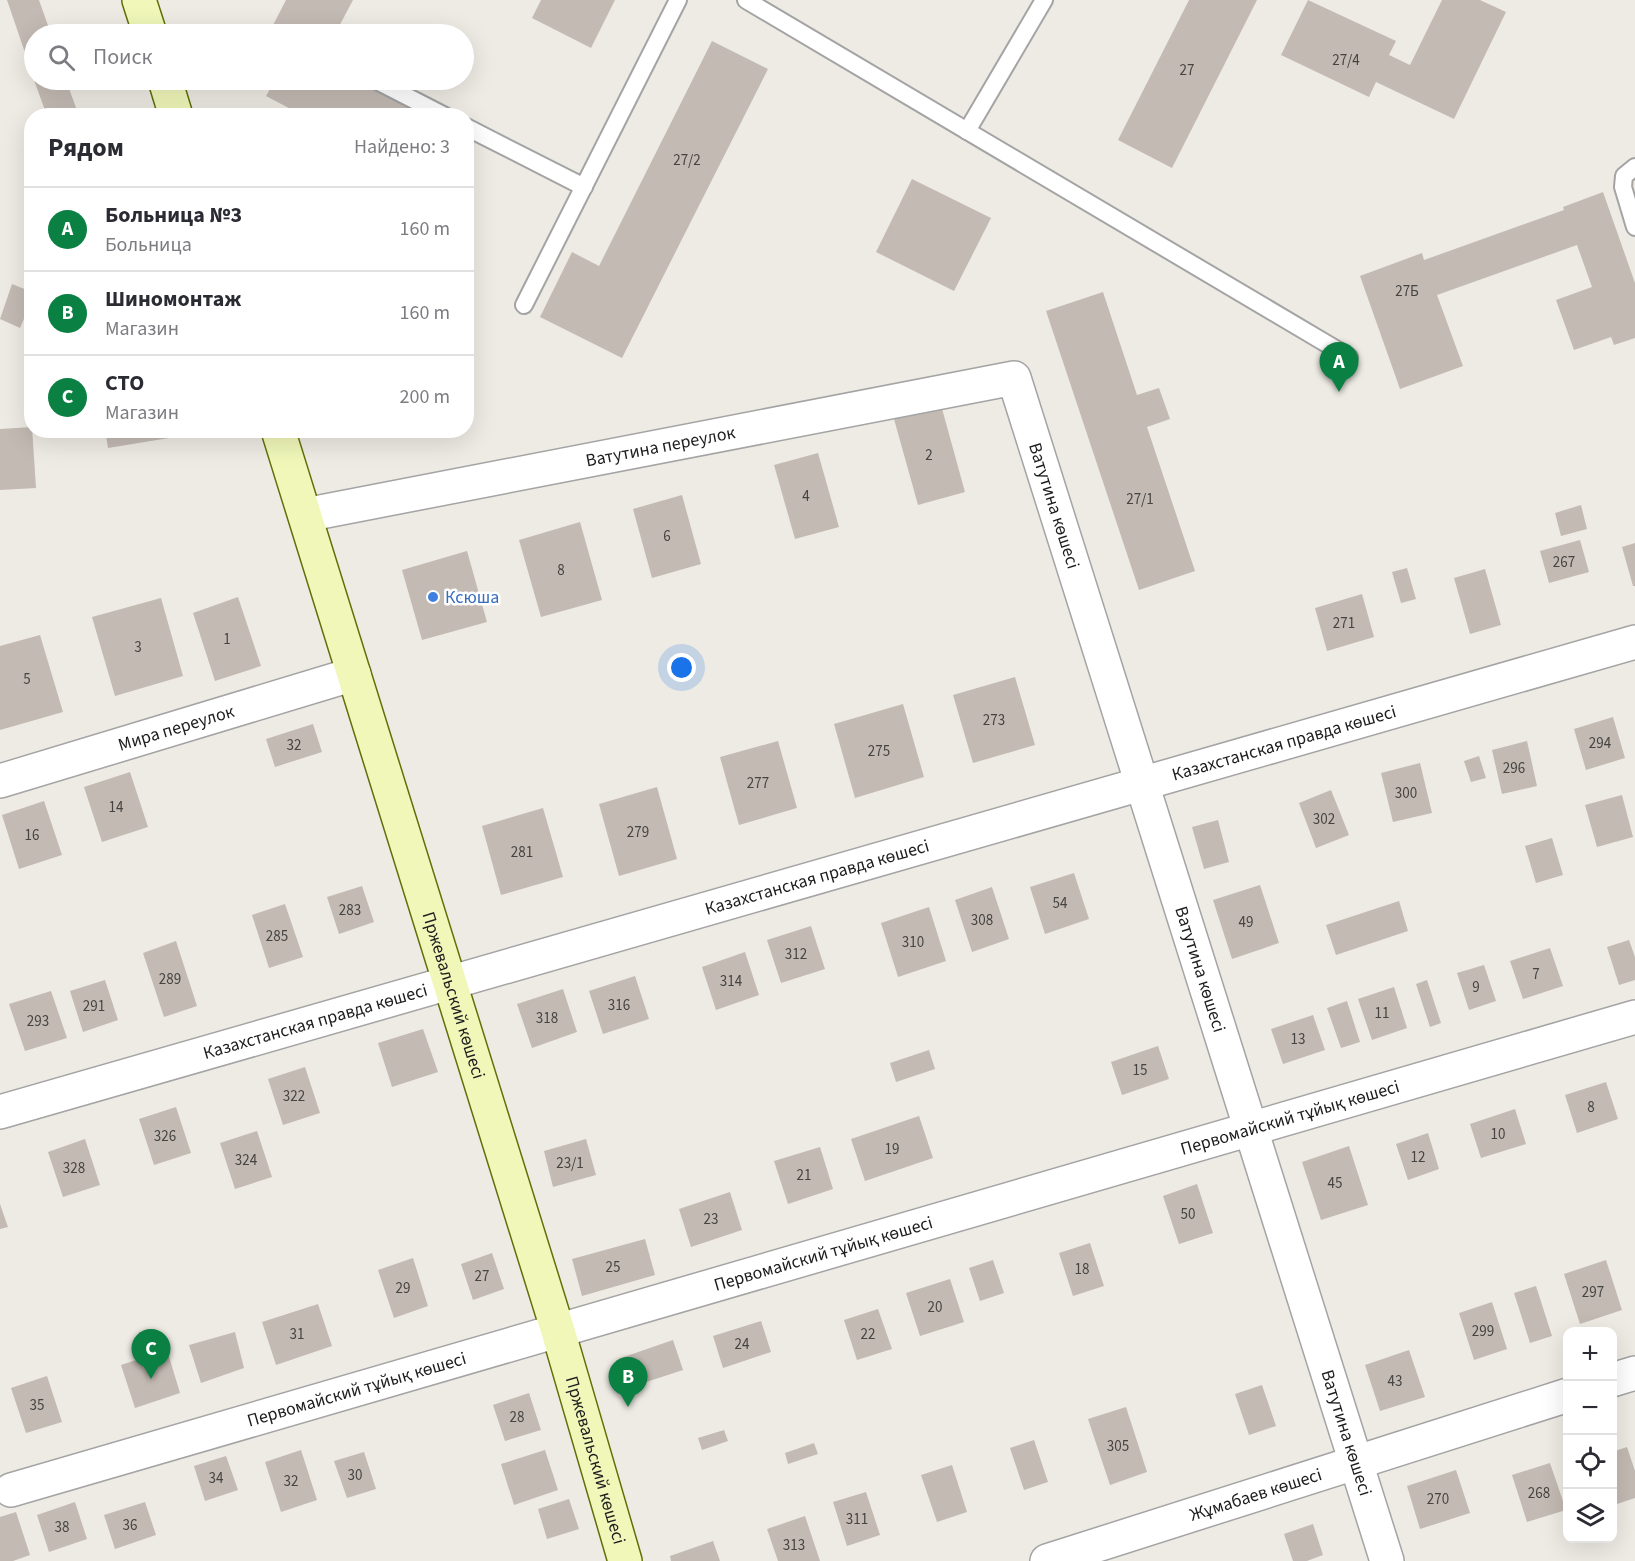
<!DOCTYPE html>
<html lang="ru">
<meta charset="utf-8">
<style>
:root{--surface:#fff;--page:#f7f7f7;--text:#2b2b33;--muted:#7c7c81;--line:#e1e1e2;--accent:#0b8043}
body{margin:0;font-family:"Source Sans 3",sans-serif;background:var(--page);color:var(--text)}
.controls{position:absolute;right:18px;bottom:18px;display:grid;overflow:hidden;border-radius:12px;box-shadow:0 6px 24px #0002}
.controls button{width:54px;height:54px;display:grid;place-items:center;padding:0;border:0;border-bottom:2px solid var(--line);background:var(--surface);color:var(--text);font:30px sans-serif}
.you{position:absolute;left:682px;top:668px;width:21px;height:21px;margin:-15px;border:4px solid #fff;border-radius:50%;background:#1a73e8;box-shadow:0 0 0 9px #1a73e833}
.badge{display:grid;place-items:center;width:39px;height:39px;border-radius:50%;background:var(--accent);color:#fff;font-size:20px;font-weight:700}
.pin{position:absolute;translate:-50% -50px;filter:drop-shadow(0 2px 3px #0008)}
.pin::after{content:'';position:absolute;top:32px;width:21px;height:18px;background:inherit;clip-path:polygon(0 0,100% 0,50% 100%)}
.list{margin:0;padding:0;list-style:none}
h2{display:flex;justify-content:space-between;align-items:center;height:78px;margin:0;padding:0 24px;font-size:26px}
h2 small{font-size:20px;font-weight:400;color:var(--muted)}
.list li{display:grid;grid-template-columns:39px 1fr auto;gap:18px;align-items:center;box-sizing:border-box;height:84px;padding:0 24px;border-top:2px solid var(--line)}
.list b{display:block;font-size:22px;white-space:nowrap}
.list p{margin:0;font-size:20px;white-space:nowrap;color:var(--muted)}
.list em{font-size:20px;font-style:normal;color:var(--muted)}
.icon{flex:none;width:33px;height:33px;fill:none;stroke:currentColor;stroke-width:2;stroke-linecap:round;stroke-linejoin:round}
.map{position:relative;flex:none;width:1635px;height:1561px;overflow:hidden}
.search{position:absolute;background:var(--surface);box-shadow:0 6px 24px #0002;left:24px;top:24px;width:450px;height:66px;display:flex;align-items:center;gap:15px;box-sizing:border-box;padding:0 21px;border-radius:33px;color:var(--muted);font-size:22px}
.panel{position:absolute;background:var(--surface);box-shadow:0 6px 24px #0002;left:24px;top:108px;width:450px;height:330px;border-radius:24px}
.map>svg:first-child{display:block}
.building{fill:#c3bab3}
.lines{fill:none;stroke-linecap:round;stroke-linejoin:round}
.lane-casing{stroke:#a4a4a4;stroke-width:20}
.street-casing{stroke:#a4a4a4;stroke-width:36}
.secondary-casing{stroke:#5f7009;stroke-width:36}
.lane{stroke:#fff;stroke-width:16}
.street{stroke:#fff;stroke-width:33}
.secondary{stroke:#f0f7b9;stroke-width:33}
.shop-dot{fill:#3f7fe0;stroke:#fff;stroke-width:2}
.labels{text-anchor:middle;dominant-baseline:central;stroke-width:5;stroke-linejoin:round;paint-order:stroke}
.number-label{font-size:15px;fill:#464442}
.street-label{font-size:18px;fill:#1d1d1d;stroke:#fff}
.shop-label{font-size:18px;fill:#366cbe;stroke:#fff;text-anchor:start}
</style>
<div class="map">
<svg width="1635" height="1561" viewBox="0 0 1635 1561">
<rect width="100%" height="100%" fill="#eeebe4"/>
<g class="building">
<path d="M7,0H39L51,34H34V79Z"/>
<path d="M286,0H353L335,34H278L270,31Z"/>
<path d="M541,0H615L591,48L532,18Z"/>
<path d="M1189,0H1257L1172,168L1118,140Z"/>
<path d="M1308,0L1396,41L1389,55L1410,65L1442,0H1480L1506,12L1454,119L1376,82L1369,97L1281,55Z"/>
<path d="M712,41L768,69L622,358L540,317L572,252L599,266Z"/>
<path d="M34,80H66L79,116H47Z"/>
<path d="M275,80H366L437,116H304L266,96Z"/>
<path d="M912,179L991,218L954,291L876,252Z"/>
<path d="M1603,192L1635,283V338L1614,345L1611,337L1574,350L1556,300L1592,287L1577,245L1437,295L1463,366L1400,389L1360,276L1422,253L1424,260L1564,210L1563,207Z"/>
<path d="M12,284L32,292V300L20,328L0,319Z"/>
<path d="M1103,292L1137,395L1159,388L1170,419L1147,427L1195,571L1139,590L1046,311Z"/>
<path d="M941,405L965,492L918,505L894,419Z"/>
<path d="M32,427L36,488L0,490V429Z"/>
<path d="M105,430H206V432L108,448Z"/>
<path d="M818,453L839,527L795,539L774,465Z"/>
<path d="M682,495L701,564L652,578L633,509Z"/>
<path d="M1581,505L1587,529L1561,536L1555,513Z"/>
<path d="M580,522L602,600L541,617L519,540Z"/>
<path d="M1580,540L1589,572L1549,583L1540,551Z"/>
<path d="M1635,543V586H1633L1622,547Z"/>
<path d="M467,551L487,622L422,640L402,570Z"/>
<path d="M1407,568L1416,599L1401,603L1392,572Z"/>
<path d="M1485,569L1501,625L1470,634L1454,578Z"/>
<path d="M1362,594L1374,637L1327,651L1315,608Z"/>
<path d="M238,597L261,666L215,681L193,613Z"/>
<path d="M161,598L183,676L115,696L92,617Z"/>
<path d="M40,635L63,712L0,730V646Z"/>
<path d="M1015,677L1035,745L973,763L953,695Z"/>
<path d="M903,704L924,777L855,798L834,724Z"/>
<path d="M1613,717L1625,758L1586,770L1574,729Z"/>
<path d="M313,724L322,752L275,767L266,739Z"/>
<path d="M778,741L797,808L739,825L720,757Z"/>
<path d="M1527,741L1537,786L1502,794L1492,750Z"/>
<path d="M1479,756L1486,778L1471,782L1464,761Z"/>
<path d="M1420,763L1432,813L1393,822L1381,773Z"/>
<path d="M130,772L148,827L102,842L84,787Z"/>
<path d="M657,787L677,859L619,876L599,804Z"/>
<path d="M1331,790L1349,835L1316,848L1299,803Z"/>
<path d="M1622,795L1633,837L1597,847L1585,805Z"/>
<path d="M44,801L62,855L19,869L2,815Z"/>
<path d="M543,808L563,877L501,895L482,826Z"/>
<path d="M1218,820L1229,862L1204,869L1192,827Z"/>
<path d="M1552,838L1563,875L1536,883L1525,846Z"/>
<path d="M1074,873L1089,919L1045,934L1030,887Z"/>
<path d="M1260,885L1279,943L1232,959L1213,900Z"/>
<path d="M362,886L374,922L339,934L327,897Z"/>
<path d="M992,887L1009,939L972,952L955,900Z"/>
<path d="M1399,901L1408,931L1336,955L1326,925Z"/>
<path d="M285,904L303,957L269,968L252,915Z"/>
<path d="M929,907L946,961L898,977L881,923Z"/>
<path d="M811,926L825,969L781,983L767,940Z"/>
<path d="M1629,940L1635,957V980L1619,985L1607,947Z"/>
<path d="M176,941L197,1006L164,1017L143,953Z"/>
<path d="M1550,948L1563,986L1523,999L1510,961Z"/>
<path d="M745,952L759,995L716,1010L702,967Z"/>
<path d="M1484,965L1496,1001L1469,1010L1457,973Z"/>
<path d="M635,976L649,1019L603,1034L589,991Z"/>
<path d="M105,980L118,1020L83,1032L70,991Z"/>
<path d="M1427,980L1441,1023L1430,1027L1416,984Z"/>
<path d="M1394,987L1407,1028L1372,1040L1358,999Z"/>
<path d="M563,989L577,1032L532,1048L517,1004Z"/>
<path d="M51,991L67,1038L25,1051L9,1004Z"/>
<path d="M1347,1001L1360,1042L1341,1048L1327,1008Z"/>
<path d="M1313,1015L1325,1050L1283,1064L1271,1029Z"/>
<path d="M423,1029L438,1072L392,1087L378,1043Z"/>
<path d="M1158,1046L1169,1079L1122,1095L1111,1062Z"/>
<path d="M929,1050L935,1069L896,1082L890,1063Z"/>
<path d="M305,1067L320,1113L283,1125L268,1079Z"/>
<path d="M1606,1082L1618,1119L1577,1133L1565,1095Z"/>
<path d="M176,1107L191,1153L154,1165L139,1119Z"/>
<path d="M1515,1109L1526,1144L1481,1158L1470,1124Z"/>
<path d="M919,1116L933,1158L865,1181L851,1139Z"/>
<path d="M257,1131L272,1177L235,1189L220,1143Z"/>
<path d="M1428,1133L1439,1169L1408,1180L1396,1144Z"/>
<path d="M85,1139L100,1185L63,1197L48,1152Z"/>
<path d="M586,1139L596,1175L553,1187L544,1151Z"/>
<path d="M1349,1146L1368,1205L1321,1220L1302,1162Z"/>
<path d="M820,1147L833,1189L788,1204L774,1161Z"/>
<path d="M1197,1184L1213,1233L1179,1244L1163,1196Z"/>
<path d="M730,1192L742,1230L691,1247L679,1209Z"/>
<path d="M0,1204L8,1227L0,1229Z"/>
<path d="M645,1239L655,1275L582,1296L572,1259Z"/>
<path d="M1090,1243L1104,1286L1073,1296L1059,1253Z"/>
<path d="M492,1253L504,1289L473,1300L461,1264Z"/>
<path d="M413,1258L428,1306L394,1318L378,1270Z"/>
<path d="M993,1260L1004,1293L980,1301L969,1268Z"/>
<path d="M1606,1260L1622,1310L1580,1324L1564,1274Z"/>
<path d="M950,1279L964,1322L920,1336L906,1293Z"/>
<path d="M1536,1286L1552,1336L1530,1343L1514,1293Z"/>
<path d="M1492,1302L1507,1349L1474,1360L1459,1313Z"/>
<path d="M318,1304L332,1346L276,1365L262,1322Z"/>
<path d="M878,1309L892,1349L857,1360L844,1320Z"/>
<path d="M761,1321L771,1352L723,1368L713,1336Z"/>
<path d="M235,1332L244,1368L201,1383L189,1345Z"/>
<path d="M673,1340L683,1370L628,1388L618,1359Z"/>
<path d="M167,1350L180,1393L135,1408L121,1365Z"/>
<path d="M1409,1350L1425,1397L1380,1411L1365,1365Z"/>
<path d="M47,1376L62,1422L26,1433L11,1388Z"/>
<path d="M1262,1385L1276,1426L1249,1435L1235,1394Z"/>
<path d="M529,1393L541,1430L505,1441L493,1405Z"/>
<path d="M1126,1407L1147,1472L1110,1485L1088,1419Z"/>
<path d="M724,1430L728,1441L702,1450L698,1438Z"/>
<path d="M1034,1440L1048,1482L1024,1490L1010,1448Z"/>
<path d="M814,1443L818,1454L788,1464L785,1453Z"/>
<path d="M1627,1447L1635,1471V1498L1617,1504L1612,1491V1452Z"/>
<path d="M301,1450L317,1500L281,1512L265,1462Z"/>
<path d="M545,1450L558,1490L514,1505L501,1464Z"/>
<path d="M364,1452L376,1489L347,1498L334,1461Z"/>
<path d="M226,1456L238,1490L205,1501L194,1466Z"/>
<path d="M1550,1463L1566,1510L1527,1522L1512,1475Z"/>
<path d="M952,1465L967,1512L937,1522L921,1475Z"/>
<path d="M1456,1470L1470,1513L1420,1529L1407,1486Z"/>
<path d="M866,1492L880,1535L847,1546L833,1502Z"/>
<path d="M569,1499L579,1529L547,1539L538,1509Z"/>
<path d="M75,1502L87,1539L49,1552L37,1515Z"/>
<path d="M145,1502L156,1535L115,1549L104,1515Z"/>
<path d="M16,1512L30,1555L13,1561H0V1517Z"/>
<path d="M805,1516L820,1561H778L767,1529Z"/>
<path d="M1313,1524L1323,1555L1307,1561H1293L1284,1534Z"/>
<path d="M713,1541L720,1561H671L670,1556Z"/>
</g>
<g class="lines">
<defs>
<g id="lane">
<path d="M746,0L1349,357"/>
<path d="M375,80L445,116"/>
<path d="M466,127L584,187"/>
<path d="M967,131L1044,0"/>
<path d="M1635,167L1624,176L1623,187L1635,227"/>
<path d="M524,305L678,0"/>
</g>
<g id="street">
<path id="s1" d="M305,515L1014,378L1387,1561"/>
<path id="s2" d="M0,781L354,674"/>
<path id="s3" d="M0,1112L1635,642"/>
<path d="M1612,1380L1635,1373"/>
<path id="s4" d="M11,1490L1635,1017"/>
<path id="s5" d="M1047,1561L1568,1395"/>
</g>
<g id="secondary">
<path d="M139,0L150,34"/>
<path d="M165,80L176,116"/>
<path id="s6" d="M278,430L558,1331L625,1561"/>
</g>
</defs>
<use href="#lane" class="lane-casing"/>
<use href="#street" class="street-casing"/>
<use href="#secondary" class="secondary-casing"/>
<use href="#lane" class="lane"/>
<use href="#street" class="street"/>
<use href="#secondary" class="secondary"/>
</g>
<circle class="shop-dot" cx="433" cy="597" r="6"/>
<g class="labels">
<g class="number-label">
<text x="1346" y="60">27/4</text>
<text x="1187" y="70">27</text>
<text x="687" y="160">27/2</text>
<text x="1407" y="291">27Б</text>
<text x="929" y="455">2</text>
<text x="806" y="496">4</text>
<text x="1140" y="499">27/1</text>
<text x="667" y="536">6</text>
<text x="1564" y="562">267</text>
<text x="561" y="570">8</text>
<text x="1344" y="623">271</text>
<text x="227" y="639">1</text>
<text x="138" y="647">3</text>
<text x="27" y="679">5</text>
<text x="994" y="720">273</text>
<text x="1600" y="743">294</text>
<text x="294" y="745">32</text>
<text x="879" y="751">275</text>
<text x="1514" y="768">296</text>
<text x="758" y="783">277</text>
<text x="1406" y="793">300</text>
<text x="116" y="807">14</text>
<text x="1324" y="819">302</text>
<text x="638" y="832">279</text>
<text x="32" y="835">16</text>
<text x="522" y="852">281</text>
<text x="1060" y="903">54</text>
<text x="350" y="910">283</text>
<text x="982" y="920">308</text>
<text x="1246" y="922">49</text>
<text x="277" y="936">285</text>
<text x="913" y="942">310</text>
<text x="796" y="954">312</text>
<text x="1536" y="974">7</text>
<text x="170" y="979">289</text>
<text x="731" y="981">314</text>
<text x="1476" y="987">9</text>
<text x="619" y="1005">316</text>
<text x="94" y="1006">291</text>
<text x="1382" y="1013">11</text>
<text x="547" y="1018">318</text>
<text x="38" y="1021">293</text>
<text x="1298" y="1039">13</text>
<text x="1140" y="1070">15</text>
<text x="294" y="1096">322</text>
<text x="1591" y="1107">8</text>
<text x="1498" y="1134">10</text>
<text x="165" y="1136">326</text>
<text x="892" y="1149">19</text>
<text x="1418" y="1157">12</text>
<text x="246" y="1160">324</text>
<text x="570" y="1163">23/1</text>
<text x="74" y="1168">328</text>
<text x="804" y="1175">21</text>
<text x="1335" y="1183">45</text>
<text x="1188" y="1214">50</text>
<text x="711" y="1219">23</text>
<text x="613" y="1267">25</text>
<text x="1082" y="1269">18</text>
<text x="482" y="1276">27</text>
<text x="403" y="1288">29</text>
<text x="1593" y="1292">297</text>
<text x="935" y="1307">20</text>
<text x="1483" y="1331">299</text>
<text x="297" y="1334">31</text>
<text x="868" y="1334">22</text>
<text x="742" y="1344">24</text>
<text x="1395" y="1381">43</text>
<text x="37" y="1405">35</text>
<text x="517" y="1417">28</text>
<text x="1118" y="1446">305</text>
<text x="355" y="1475">30</text>
<text x="216" y="1478">34</text>
<text x="291" y="1481">32</text>
<text x="1539" y="1493">268</text>
<text x="1438" y="1499">270</text>
<text x="857" y="1519">311</text>
<text x="130" y="1525">36</text>
<text x="62" y="1527">38</text>
<text x="794" y="1545">313</text>
</g>
<g class="street-label">
<text stroke="none"><textPath href="#s1" startOffset="362">Ватутина переулок</textPath></text>
<text stroke="none"><textPath href="#s1" startOffset="856">Ватутина көшесі</textPath></text>
<text stroke="none"><textPath href="#s2" startOffset="184">Мира переулок</textPath></text>
<text stroke="none"><textPath href="#s3" startOffset="1336">Казахстанская правда көшесі</textPath></text>
<text stroke="none"><textPath href="#s3" startOffset="850">Казахстанская правда көшесі</textPath></text>
<text stroke="none"><textPath href="#s1" startOffset="1342">Ватутина көшесі</textPath></text>
<text stroke="none"><textPath href="#s6" startOffset="592">Пржевальский көшесі</textPath></text>
<text stroke="none"><textPath href="#s3" startOffset="328">Казахстанская правда көшесі</textPath></text>
<text stroke="none"><textPath href="#s4" startOffset="1332">Первомайский тұйық көшесі</textPath></text>
<text stroke="none"><textPath href="#s4" startOffset="846">Первомайский тұйық көшесі</textPath></text>
<text stroke="none"><textPath href="#s4" startOffset="360">Первомайский тұйық көшесі</textPath></text>
<text stroke="none"><textPath href="#s1" startOffset="1828">Ватутина көшесі</textPath></text>
<text stroke="none"><textPath href="#s6" startOffset="1078">Пржевальский көшесі</textPath></text>
<text stroke="none"><textPath href="#s5" startOffset="219">Жұмабаев көшесі</textPath></text>
</g>
<g class="shop-label">
<text x="445" y="597">Ксюша</text>
</g>
</g>
</svg>
<div class="controls">
<button>+</button>
<button>−</button>
<button><svg class="icon" aria-label="locate" viewBox="0 0 24 24"><circle cx="12" cy="12" r="6"/><path d="M12 2v4M12 18v4M2 12h4M18 12h4"/></svg></button>
<button><svg class="icon" aria-label="layers" viewBox="0 0 24 24"><path d="M12 4l9 5-9 5-9-5zM3 14l9 5 9-5"/></svg></button>
</div>
<div class="you"></div>
<div class="pin badge" style="left:1339px;top:392px">A</div>
<div class="pin badge" style="left:628px;top:1407px">B</div>
<div class="pin badge" style="left:151px;top:1379px">C</div>
<div class="search"><svg class="icon" aria-label="search" viewBox="0 0 24 24"><circle cx="10" cy="10" r="6"/><path d="M15 15l6 6"/></svg>Поиск</div>
<section class="panel">
<h2>Рядом<small>Найдено: 3</small></h2>
<ul class="list">
<li><span class="badge">A</span><div><b>Больница №3</b><p>Больница</p></div><em>160 m</em></li>
<li><span class="badge">B</span><div><b>Шиномонтаж</b><p>Магазин</p></div><em>160 m</em></li>
<li><span class="badge">C</span><div><b>СТО</b><p>Магазин</p></div><em>200 m</em></li>
</ul>
</section>
</div>
